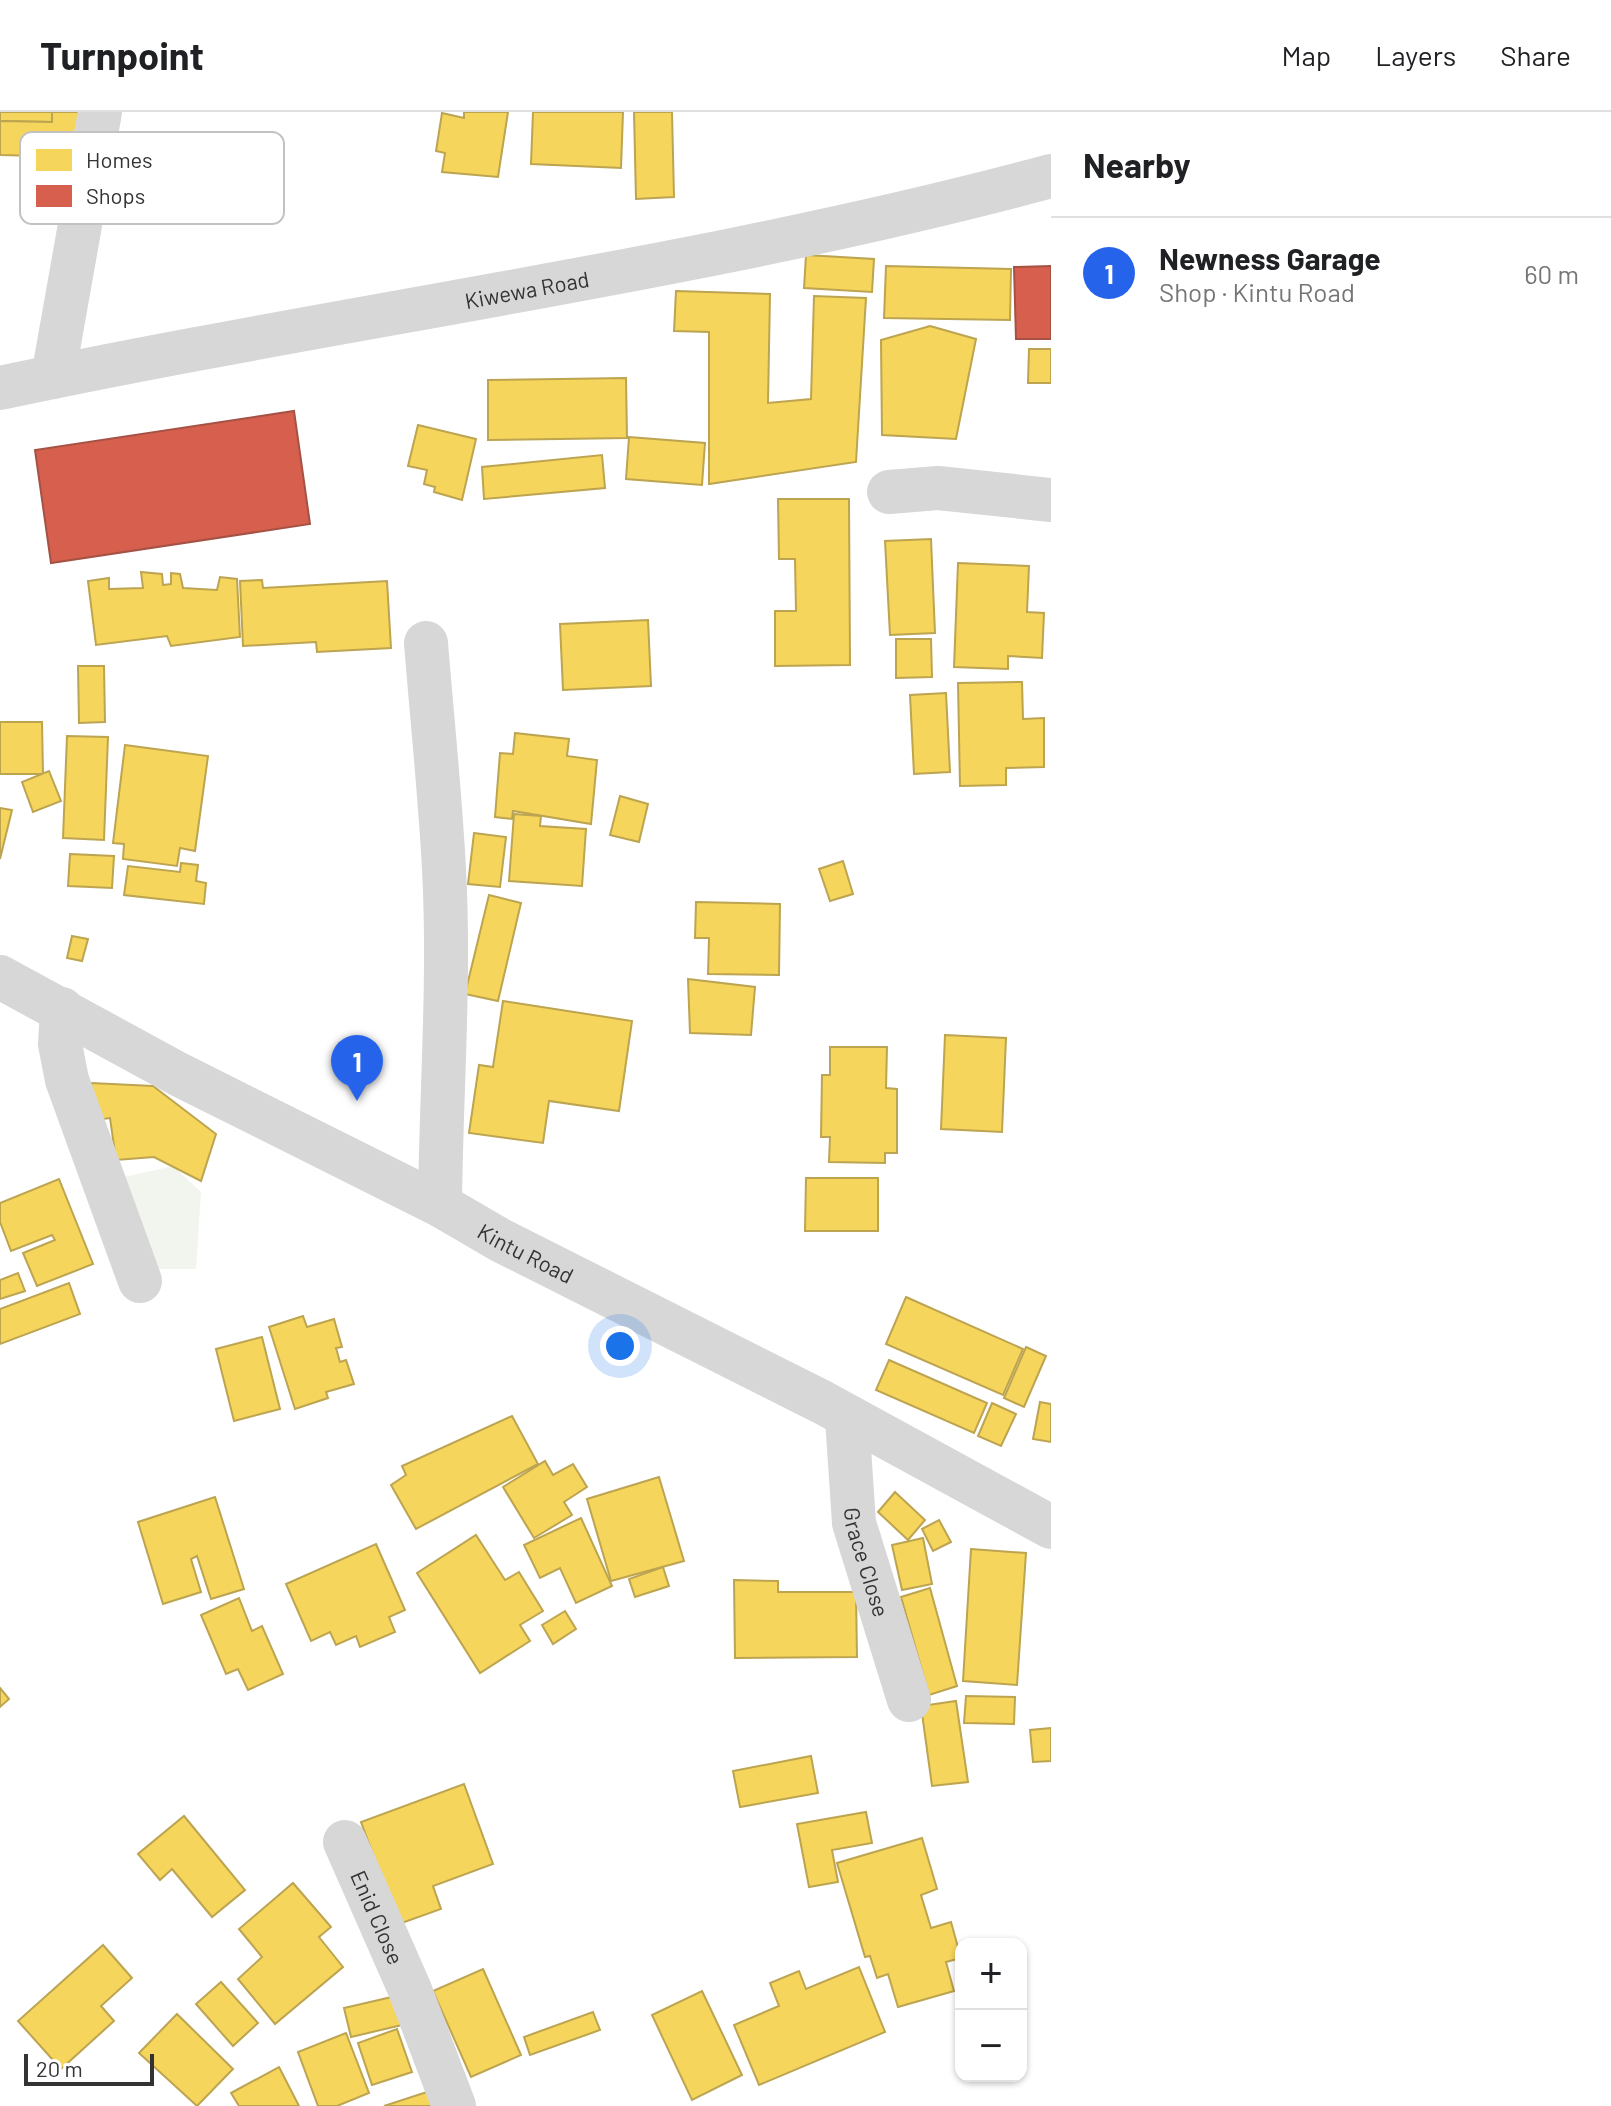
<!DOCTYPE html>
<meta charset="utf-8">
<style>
:root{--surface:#fff;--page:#f2f2f2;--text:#202124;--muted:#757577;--line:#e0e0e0;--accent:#2563eb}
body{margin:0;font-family:Barlow,sans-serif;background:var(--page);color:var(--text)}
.controls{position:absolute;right:24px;bottom:24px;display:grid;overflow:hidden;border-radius:16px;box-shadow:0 2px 6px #0004}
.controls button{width:72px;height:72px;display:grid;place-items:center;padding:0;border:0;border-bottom:2px solid var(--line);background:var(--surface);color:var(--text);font:40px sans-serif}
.scale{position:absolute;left:24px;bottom:20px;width:130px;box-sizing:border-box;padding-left:8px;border:4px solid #333;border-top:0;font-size:22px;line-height:28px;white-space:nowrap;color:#333;-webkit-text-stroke:6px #fff;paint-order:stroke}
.you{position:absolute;left:620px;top:1234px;width:28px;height:28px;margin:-20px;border:6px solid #fff;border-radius:50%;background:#1a73e8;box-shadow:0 0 0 12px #1a73e833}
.badge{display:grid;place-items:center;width:52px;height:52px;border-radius:50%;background:var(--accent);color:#fff;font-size:26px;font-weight:700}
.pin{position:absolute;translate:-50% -66px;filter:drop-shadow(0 2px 4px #0008)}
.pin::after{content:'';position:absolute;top:42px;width:28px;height:24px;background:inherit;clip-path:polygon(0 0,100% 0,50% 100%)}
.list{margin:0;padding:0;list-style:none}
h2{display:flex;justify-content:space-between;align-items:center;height:104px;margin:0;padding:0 32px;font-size:34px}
h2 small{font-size:26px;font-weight:400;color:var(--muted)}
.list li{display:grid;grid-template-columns:52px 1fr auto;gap:24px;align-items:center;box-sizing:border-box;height:112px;padding:0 32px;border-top:2px solid var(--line)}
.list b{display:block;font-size:30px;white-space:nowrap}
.list p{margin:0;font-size:26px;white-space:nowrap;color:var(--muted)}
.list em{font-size:26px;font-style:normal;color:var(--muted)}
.map{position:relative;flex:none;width:1051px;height:1994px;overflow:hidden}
header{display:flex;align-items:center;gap:48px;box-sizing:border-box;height:112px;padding:0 40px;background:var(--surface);border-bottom:2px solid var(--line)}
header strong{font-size:38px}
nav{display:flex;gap:44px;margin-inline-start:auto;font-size:28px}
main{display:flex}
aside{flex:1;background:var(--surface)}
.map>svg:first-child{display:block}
.green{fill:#f1f5ed}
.homes{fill:#f6d55c;stroke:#bca450;stroke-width:2}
.shops{fill:#d6604d;stroke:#a55245;stroke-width:2}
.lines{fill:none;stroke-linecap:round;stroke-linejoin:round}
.minor{stroke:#d7d7d7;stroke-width:44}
.labels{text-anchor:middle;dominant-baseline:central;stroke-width:8;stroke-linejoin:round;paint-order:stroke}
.street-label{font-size:22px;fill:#333;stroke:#fff}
.key{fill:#fff;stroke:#c2c2c2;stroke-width:2}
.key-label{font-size:22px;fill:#333}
</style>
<header>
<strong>Turnpoint</strong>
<nav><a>Map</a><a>Layers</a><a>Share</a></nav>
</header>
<main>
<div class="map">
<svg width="1051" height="1994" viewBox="0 0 1051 1994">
<rect width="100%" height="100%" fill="#fff"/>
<path class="green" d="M173,1054L201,1080L196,1157H154L124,1065Z"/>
<g class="homes">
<path d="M0,0H52V10L0,9Z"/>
<path d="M52,0H79L78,45L0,43V9L52,10Z"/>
<path d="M464,0H508L498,65L442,60L445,41L436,39L442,1L464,6Z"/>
<path d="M533,0H623L621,56L531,52Z"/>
<path d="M634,0H672L674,85L636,87Z"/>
<path d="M806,143L874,147L872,180L804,176Z"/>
<path d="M886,154L1011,157L1010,208L884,206Z"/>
<path d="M676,179L770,182L768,291L811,287L814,184L866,186L856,350L709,372V220L674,219Z"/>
<path d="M930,214L976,227L956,327L882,323L881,228Z"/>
<path d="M1029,237H1051V271H1028Z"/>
<path d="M626,266L627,326L488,328V268Z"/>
<path d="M418,313L476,327L462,388L434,380L435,375L424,372L427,358L408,354Z"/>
<path d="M629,325L705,331L702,373L626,367Z"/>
<path d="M602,343L605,376L484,387L482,355Z"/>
<path d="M778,387H849L850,553L775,554V499H796L795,447H779Z"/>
<path d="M931,427L935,521L890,523L885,429Z"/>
<path d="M958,451L1029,454L1027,500L1044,501L1042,546L1008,544V557L954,555Z"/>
<path d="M141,460L162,462L163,473L171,472V461L180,462L183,476L217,478L220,465L237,467L240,525L171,534L167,524L96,533L88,469L109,466V477L143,476Z"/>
<path d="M262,468L263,476L387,469L391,536L317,540L316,530L243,534L240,469Z"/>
<path d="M648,508L651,574L563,578L560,512Z"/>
<path d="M896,527H931L932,565L896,566Z"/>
<path d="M78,554H104L105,610L79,611Z"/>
<path d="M1022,570L1023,607L1044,606V655L1006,656V673L960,674L958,571Z"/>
<path d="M946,581L950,660L914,662L910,583Z"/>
<path d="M0,610H42L43,662H0Z"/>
<path d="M515,621L569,627L567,644L597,648L591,712L513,699L512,707L495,705L500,641L513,642Z"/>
<path d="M67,624L108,625L104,728L63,726Z"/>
<path d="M125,633L208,644L195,739L180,736L177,754L123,747L124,732L113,731Z"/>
<path d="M49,659L61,689L33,700L22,670Z"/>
<path d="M620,684L648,692L639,730L610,723Z"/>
<path d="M0,696L12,698L0,747Z"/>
<path d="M514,702L541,704L540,714L586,717L582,774L509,769Z"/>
<path d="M474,721L506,725L500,775L468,772Z"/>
<path d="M70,742L114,744L112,776L68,774Z"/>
<path d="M843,749L853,782L830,789L819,757Z"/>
<path d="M181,751L198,753L196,769L206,771L204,792L124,783L128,754L180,760Z"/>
<path d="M489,783L521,791L498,889L465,882Z"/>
<path d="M696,790L780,792L779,863L708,862L709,826H695Z"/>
<path d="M72,824L88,827L82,849L67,846Z"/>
<path d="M688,867L755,875L751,923L690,921Z"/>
<path d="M503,889L632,909L619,999L549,989L543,1031L469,1021L479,953L493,955Z"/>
<path d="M945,923L1006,926L1002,1020L941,1017Z"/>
<path d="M830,935H887L886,976L897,977V1041H885V1051L829,1050L830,1025H821L822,963H830Z"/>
<path d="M91,971L153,974L216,1022L201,1069L154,1045L116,1048L110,1006L95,1008Z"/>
<path d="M806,1066H878V1119H805Z"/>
<path d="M59,1067L93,1152L37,1174L23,1141L55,1128L52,1123L11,1139L0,1110V1091Z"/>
<path d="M18,1161L25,1179L0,1187V1168Z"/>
<path d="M69,1171L80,1202L0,1232V1197Z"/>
<path d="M906,1185L1023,1237L1003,1283L886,1232Z"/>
<path d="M303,1204L307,1215L334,1207L342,1235L336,1236L340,1250L346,1248L354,1272L326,1280L328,1286L295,1297L269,1215Z"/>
<path d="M262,1225L280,1297L234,1309L216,1237Z"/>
<path d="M1026,1235L1046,1244L1024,1295L1004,1286Z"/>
<path d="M889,1248L987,1291L974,1321L876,1278Z"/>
<path d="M1040,1290L1051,1292V1330L1033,1327Z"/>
<path d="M992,1291L1016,1302L1001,1334L978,1324Z"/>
<path d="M512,1304L538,1352L416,1417L391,1373L406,1363L402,1354Z"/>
<path d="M545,1349L553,1363L573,1352L587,1375L564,1390L572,1403L534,1426L503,1375Z"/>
<path d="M659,1365L684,1449L611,1469L587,1387Z"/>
<path d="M895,1380L925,1408L908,1428L878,1400Z"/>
<path d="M215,1385L244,1477L211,1487L197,1444L191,1447L201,1480L163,1492L138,1410Z"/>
<path d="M581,1406L612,1474L576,1491L560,1456L540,1466L524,1433Z"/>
<path d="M939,1408L951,1430L933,1439L922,1417Z"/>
<path d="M476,1423L505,1468L519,1460L543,1499L520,1513L530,1529L480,1561L417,1461Z"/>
<path d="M923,1426L932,1472L902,1478L892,1433Z"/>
<path d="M376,1432L405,1498L389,1505L395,1520L360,1535L356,1524L336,1533L330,1520L311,1529L286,1472Z"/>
<path d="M971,1437L1026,1441L1017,1573L963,1569Z"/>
<path d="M663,1455L669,1474L635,1485L629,1467Z"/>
<path d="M734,1468L778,1469V1480H856L857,1545L735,1546Z"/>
<path d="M930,1476L957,1574L929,1583L901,1485Z"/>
<path d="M239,1486L252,1519L262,1514L283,1562L248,1578L238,1557L226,1562L201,1503Z"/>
<path d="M565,1499L576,1517L553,1532L542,1513Z"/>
<path d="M0,1576L9,1587L0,1595Z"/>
<path d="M966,1584L1015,1585L1014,1612L964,1611Z"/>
<path d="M956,1589L968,1670L932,1674L921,1594Z"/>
<path d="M1051,1616V1649L1033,1650L1030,1618Z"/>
<path d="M811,1644L818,1681L740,1695L733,1659Z"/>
<path d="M464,1672L493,1752L433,1774L441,1797L399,1812L361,1710Z"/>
<path d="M866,1700L872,1731L832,1738L838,1770L809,1775L797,1712Z"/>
<path d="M184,1704L245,1778L212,1805L172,1757L160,1768L138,1742Z"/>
<path d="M922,1726L937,1777L921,1783L931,1816L951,1810L961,1846L946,1850L954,1879L898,1895L888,1862L877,1866L870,1844L865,1845L837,1751Z"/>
<path d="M293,1771L331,1815L319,1825L343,1855L275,1912L238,1867L262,1845L239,1817Z"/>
<path d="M103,1833L132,1866L101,1894L114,1909L61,1957L18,1909Z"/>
<path d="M859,1855L885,1920L759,1973L734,1913L779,1894L770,1871L799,1859L806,1877Z"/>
<path d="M483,1857L521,1943L471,1965L433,1879Z"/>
<path d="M221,1870L258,1911L233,1934L196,1892Z"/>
<path d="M702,1879L742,1963L692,1988L652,1903Z"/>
<path d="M396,1884L402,1913L351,1925L344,1896Z"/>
<path d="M593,1900L600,1918L530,1943L524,1925Z"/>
<path d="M177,1902L233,1957L197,1994L139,1941Z"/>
<path d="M397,1917L412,1960L372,1973L358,1931Z"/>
<path d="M346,1921L369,1981L337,1994H318L298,1940Z"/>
<path d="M279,1955L299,1994H239L231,1981Z"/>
<path d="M433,1978L438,1994H384Z"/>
</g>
<g class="shops">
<path d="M1051,154V227H1016L1014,155Z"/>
<path d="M294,299L310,412L51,451L35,338Z"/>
</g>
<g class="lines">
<g class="minor">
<path d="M53,265L100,0"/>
<path id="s1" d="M0,276C349,202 706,157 1051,64"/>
<path d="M889,380L938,376L1051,388"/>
<path d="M426,531C432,606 440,681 444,757C450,869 441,981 440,1093"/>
<path id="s2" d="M0,865L178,962L440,1093L500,1128L822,1290L1051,1415"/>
<path d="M62,897L60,932L67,968L140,1169"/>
<path id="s3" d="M847,1306L854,1411L909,1588"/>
<path id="s4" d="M345,1730L410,1878L454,1994"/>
</g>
</g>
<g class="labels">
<g class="street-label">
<text stroke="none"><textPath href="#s1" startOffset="536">Kiwewa Road</textPath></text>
<text stroke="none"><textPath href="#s2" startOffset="594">Kintu Road</textPath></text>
<text stroke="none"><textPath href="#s3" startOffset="146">Grace Close</textPath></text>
<text stroke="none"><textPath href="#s4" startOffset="82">Enid Close</textPath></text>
</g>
</g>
<rect x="20" y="20" width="264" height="92" rx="12" class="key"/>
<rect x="36" y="37" width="36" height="22" fill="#f6d55c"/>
<rect x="36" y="73" width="36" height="22" fill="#d6604d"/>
<g class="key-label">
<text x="86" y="56">Homes</text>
<text x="86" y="92">Shops</text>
</g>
</svg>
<div class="controls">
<button>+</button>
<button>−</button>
</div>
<div class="scale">20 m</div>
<div class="you"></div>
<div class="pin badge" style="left:357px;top:989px">1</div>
</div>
<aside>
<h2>Nearby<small></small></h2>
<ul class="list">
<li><span class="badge">1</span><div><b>Newness Garage</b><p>Shop · Kintu Road</p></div><em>60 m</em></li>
</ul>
</aside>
</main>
